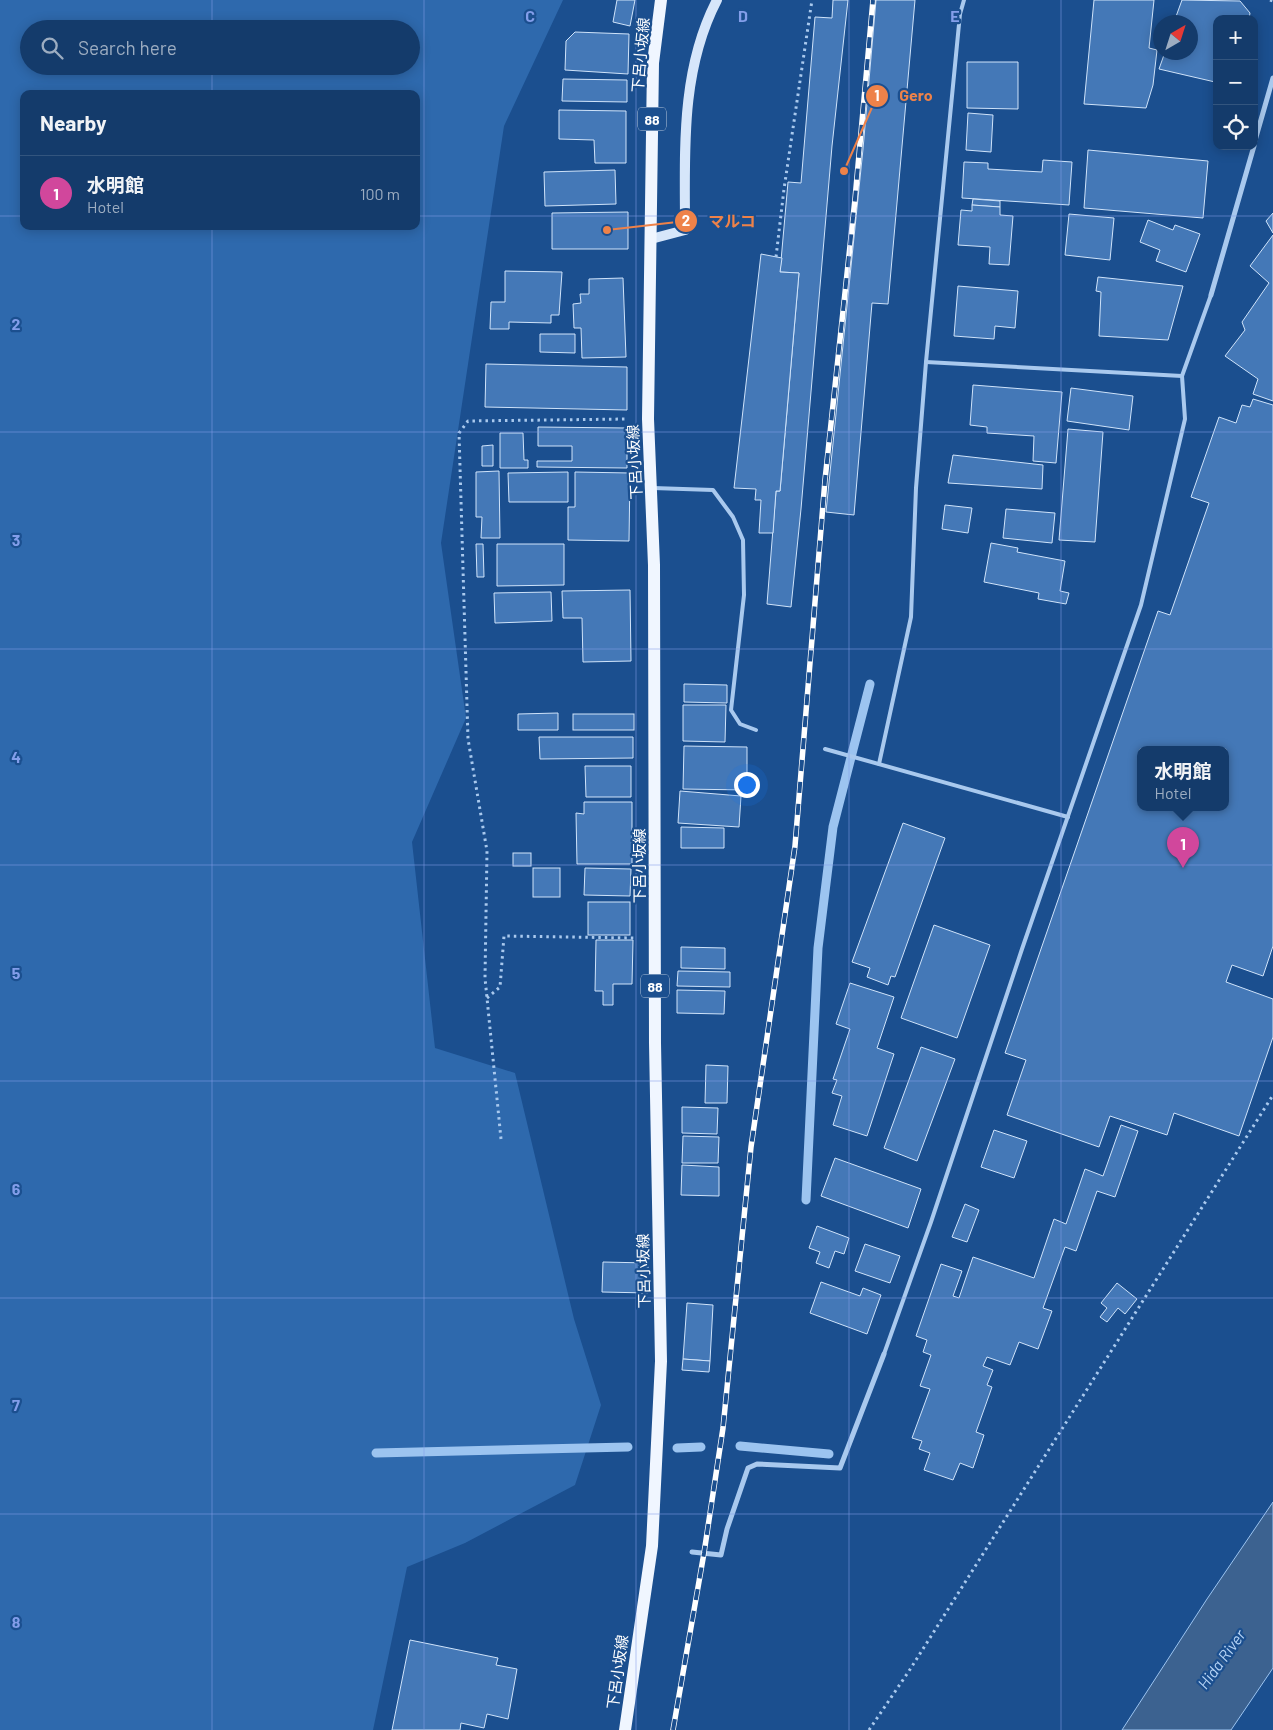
<!DOCTYPE html>
<meta charset="utf-8">
<style>
:root{--surface:#143b6b;--page:#214673;--text:#f1f3f6;--muted:#9dadc1;--line:#33557e;--accent:#ffd166}
body{margin:0;font-family:Barlow,"Noto Sans JP",sans-serif;background:var(--page);color:var(--text)}
.controls{position:absolute;right:15px;top:15px;display:grid;overflow:hidden;border-radius:10px;box-shadow:0 2px 12px #0003}
.controls button{width:45px;height:45px;display:grid;place-items:center;padding:0;border:0;border-bottom:1px solid var(--line);background:var(--surface);color:var(--text);font:25px sans-serif}
.compass{position:absolute;left:1153px;top:15px;width:45px;height:45px;border-radius:50%;background:var(--surface);box-shadow:0 2px 12px #0003;rotate:39deg}
.you{position:absolute;left:746px;top:784px;width:18px;height:18px;margin:-12px;border:4px solid #fff;border-radius:50%;background:#1a73e8;box-shadow:0 0 0 8px #1a73e833}
.badge{display:grid;place-items:center;width:32px;height:32px;border-radius:50%;background:var(--accent);color:#fff;font-size:16px;font-weight:700}
.pin{position:absolute;translate:-50% -41px;filter:drop-shadow(0 1px 2px #0008)}
.pin::after{content:'';position:absolute;top:26px;width:18px;height:15px;background:inherit;clip-path:polygon(0 0,100% 0,50% 100%)}
.popup{position:absolute;left:1137px;top:746px;width:92px;height:65px;box-sizing:border-box;display:grid;place-content:center;border-radius:10px;background:var(--surface);filter:drop-shadow(0 1px 4px #0005);font-size:16px;white-space:nowrap;color:var(--muted)}
.popup b{font-size:19px;color:var(--text)}
.popup::after{content:'';position:absolute;left:50%;top:100%;margin-left:-10px;border:10px solid transparent;border-top-color:var(--surface)}
.list{margin:0;padding:0;list-style:none}
h2{display:flex;justify-content:space-between;align-items:center;height:65px;margin:0;padding:0 20px;font-size:21px}
h2 small{font-size:16px;font-weight:400;color:var(--muted)}
.list li{display:grid;grid-template-columns:32px 1fr auto;gap:15px;align-items:center;box-sizing:border-box;height:75px;padding:0 20px;border-top:1px solid var(--line)}
.list b{display:block;font-size:19px;white-space:nowrap}
.list p{margin:0;font-size:16px;white-space:nowrap;color:var(--muted)}
.list em{font-size:16px;font-style:normal;color:var(--muted)}
.icon{flex:none;width:28px;height:28px;fill:none;stroke:currentColor;stroke-width:2;stroke-linecap:round;stroke-linejoin:round}
.map{position:relative;flex:none;width:1273px;height:1730px;overflow:hidden}
.search{position:absolute;background:var(--surface);box-shadow:0 2px 12px #0003;left:20px;top:20px;width:400px;height:55px;display:flex;align-items:center;gap:12px;box-sizing:border-box;padding:0 18px;border-radius:28px;color:var(--muted);font-size:19px}
.panel{position:absolute;background:var(--surface);box-shadow:0 2px 12px #0003;left:20px;top:90px;width:400px;height:140px;border-radius:10px}
.map>svg:first-child{display:block}
.green{fill:#2e69ad;fill-rule:evenodd}
.water{fill:#3c6290;stroke:#9cc4f0}
.lines{fill:none;stroke-linecap:round;stroke-linejoin:round}
.stream{stroke:#9cc4f0;stroke-width:9}
.building{fill:#4478b7;stroke:#cfe3fa;fill-rule:evenodd}
.path{stroke:#a9c9ee;stroke-width:3;stroke-dasharray:2.5 4;stroke-linecap:butt}
.lane{stroke:#a9c9ee;stroke-width:4}
.street{stroke:#a9c9ee;stroke-width:5}
.secondary{stroke:#d6e6fa;stroke-width:10}
.primary{stroke:#f0f6ff;stroke-width:12}
.rail-casing{stroke:#fff;stroke-width:5.5}
.rail{stroke:#1b4f8f;stroke-width:4;stroke-dasharray:11;stroke-linecap:butt}
.grid{fill:none;stroke:#839eea;stroke-width:1;stroke-opacity:0.55}
.labels{text-anchor:middle;dominant-baseline:central;stroke-width:4.5;stroke-linejoin:round;paint-order:stroke}
.shield{fill:#1b4f8f;stroke:#bbcadd;stroke-width:1}
.shield-label{font-size:14px;font-weight:bold;fill:#fff}
.street-label{font-size:15px;fill:#fff;stroke:#1b4f8f}
.water-label{font-size:16px;font-style:italic;fill:#b5d3f5;stroke:#1b4f8f}
.grid-label{font-size:16px;text-anchor:middle;font-weight:bold;fill:#839eea;stroke:#1b4f8f;stroke-width:4.5;stroke-linejoin:round;paint-order:stroke}
.leader{fill:none;stroke:#ee8249;stroke-width:2}
.callout-dot{fill:#ee8249;stroke:#1b4f8f;stroke-width:2}
.mark-label{font-size:15px;text-anchor:middle;font-weight:bold;fill:#fff}
.callout-label{font-size:16px;text-anchor:middle;font-weight:bold;fill:#ee8249;stroke:#1b4f8f;stroke-width:4.5;stroke-linejoin:round;paint-order:stroke}
</style>
<div class="map">
<svg width="1273" height="1730" viewBox="0 0 1273 1730">
<rect width="100%" height="100%" fill="#1b4f8f"/>
<path class="green" d="M0,0H563L504,126L441,543L466,718L412,842L435,1048L515,1073L574,1319L601,1405L575,1485L465,1543L407,1567L373,1730H0ZM29,29H411V66H29ZM24,94H416V226H24Z"/>
<path class="water" d="M1273,1502V1668L1231,1730H1122L1207,1599Z"/>
<g class="lines">
<g class="stream">
<path d="M806,1200L818,948L833,827L870,684"/>
<path d="M740,1446L829,1454"/>
<path d="M677,1448L701,1447"/>
<path d="M376,1453L628,1447"/>
</g>
</g>
<g class="building">
<path d="M617,0H635L630,26L613,22Z"/>
<path d="M833,0H848L832,146L801,509L791,607L767,604L776,491H780L799,273L780,272L788,182L801,183L815,17L832,18Z"/>
<path d="M876,0H915L888,304L872,303L854,515L826,512L863,149Z"/>
<path d="M1094,0H1154L1149,48L1157,50L1153,85L1146,108L1084,104Z"/>
<path d="M1182,0L1240,1L1250,13L1249,19H1217V78L1215,82L1159,69L1165,52H1190V22H1174Z"/>
<path d="M575,32L629,34L628,74L565,70L566,41Z"/>
<path d="M967,62H1018V109L967,108Z"/>
<path d="M563,79L627,80V102L562,101Z"/>
<path d="M559,110L626,111V163H595L594,140L559,139Z"/>
<path d="M968,113L993,115L991,152L966,150Z"/>
<path d="M1088,150L1208,161L1203,218L1084,208Z"/>
<path d="M1043,160L1072,162L1069,205L962,198L964,162L988,163V169L1042,172Z"/>
<path d="M615,170L616,204L545,206L544,172Z"/>
<path d="M973,199L1000,201V207L972,205Z"/>
<path d="M972,205L1000,207V215L1013,216L1009,265L989,264L990,247L958,245L961,210L972,211Z"/>
<path d="M628,212V249H552V213Z"/>
<path d="M1273,213V233L1266,221Z"/>
<path d="M1069,214L1114,218L1110,260L1065,255Z"/>
<path d="M1148,220L1173,230L1175,225L1200,234L1186,272L1156,261L1160,250L1140,242Z"/>
<path d="M1273,235V401L1253,394L1258,379L1225,356L1245,330L1242,322L1269,283L1250,266Z"/>
<path d="M761,254L782,258L780,272L799,273L780,491H776L773,533H759L761,500H755L756,489L734,488Z"/>
<path d="M505,271L562,272L559,315H551V323L509,322V329H490L491,302H505Z"/>
<path d="M1098,277L1183,286L1168,340L1099,336L1101,292L1096,291Z"/>
<path d="M623,278L626,357L582,358L581,328H574L573,304L581,303L580,294H589V279Z"/>
<path d="M958,286L1018,291L1015,328L995,326L994,339L954,336Z"/>
<path d="M540,334H575V353L540,352Z"/>
<path d="M486,364L627,367V410L485,407Z"/>
<path d="M973,385L1062,392L1056,463L1033,461L1034,436L987,433V427L970,425Z"/>
<path d="M1071,388L1133,396L1129,430L1067,421Z"/>
<path d="M1253,399L1273,405V946L1263,976L1232,965L1226,982L1273,999V1037L1239,1136L1174,1113L1167,1135L1110,1116L1099,1147L1007,1115L1026,1060L1005,1053L1158,611L1170,615L1209,503L1191,497L1219,417L1236,423L1242,405L1250,407ZM1140,749H1226V807H1140Z"/>
<path d="M538,427L627,428V468L537,467V461H572V446H538Z"/>
<path d="M1068,429L1103,432L1095,542L1059,540Z"/>
<path d="M500,433H523L524,460H528V468H500Z"/>
<path d="M493,445V466H482V446Z"/>
<path d="M953,455L1043,465L1042,489L948,483Z"/>
<path d="M499,471L500,538H481L482,517H476V472Z"/>
<path d="M568,472V502H509L508,473Z"/>
<path d="M575,472L630,473L629,541L568,540V507H575Z"/>
<path d="M945,505L972,508L968,533L942,529Z"/>
<path d="M1006,509L1055,513L1052,543L1003,538Z"/>
<path d="M991,543L1018,548L1017,552L1065,561L1060,591L1069,593L1066,604L1038,599L1039,593L984,582Z"/>
<path d="M476,544H483L484,577H477Z"/>
<path d="M497,544H564V585L497,586Z"/>
<path d="M630,590L631,661L583,662L582,618H563L562,591Z"/>
<path d="M551,592L552,621L495,623L494,593Z"/>
<path d="M684,684L727,685V703L684,702Z"/>
<path d="M683,705H726L725,742L683,741Z"/>
<path d="M558,713V730H518V714Z"/>
<rect x="573" y="714" width="61" height="16"/>
<path d="M539,737H633V758L540,759Z"/>
<path d="M684,746L747,747V790L683,789Z"/>
<path d="M585,766H631V797H586Z"/>
<path d="M680,791L741,796L739,827L678,823Z"/>
<path d="M584,802H632V864H577L576,813L584,814Z"/>
<path d="M903,823L945,838L895,977L891,976L888,985L867,977L870,968L852,962Z"/>
<path d="M681,827L724,828V848H681Z"/>
<rect x="513" y="853" width="18" height="13"/>
<rect x="533" y="868" width="27" height="29"/>
<path d="M585,868L631,869L630,896L584,895Z"/>
<rect x="588" y="902" width="42" height="33"/>
<path d="M934,925L990,945L957,1038L901,1018Z"/>
<path d="M596,940H633L632,984H613V1005H603V991H595Z"/>
<path d="M681,947L725,948V969L681,968Z"/>
<path d="M678,971L730,972V987L677,986Z"/>
<path d="M850,983L894,997L877,1048L894,1054L867,1136L833,1125L842,1096L832,1093L837,1080L833,1079L850,1029L836,1024Z"/>
<path d="M677,990L725,991L724,1014L677,1013Z"/>
<path d="M921,1047L955,1059L917,1161L884,1148Z"/>
<path d="M706,1065L728,1066L727,1103H705Z"/>
<path d="M682,1107L718,1108L717,1134L682,1133Z"/>
<path d="M1121,1125L1138,1131L1115,1197L1097,1191L1076,1251L1065,1247L1043,1308L1052,1311L1038,1349L1019,1342L1010,1365L987,1357L983,1366L993,1370L987,1385L992,1387L976,1432L984,1435L973,1468L960,1463L953,1480L924,1470L930,1453L919,1449L922,1441L912,1438L930,1389L920,1386L931,1355L923,1352L927,1340L916,1336L941,1264L962,1271L953,1296L959,1298L973,1257L1034,1278L1054,1219L1066,1224L1085,1169L1103,1176Z"/>
<path d="M994,1130L1027,1141L1014,1178L981,1167Z"/>
<path d="M683,1136L719,1137L718,1163H682Z"/>
<path d="M835,1158L921,1189L908,1228L821,1196Z"/>
<path d="M682,1165L719,1167V1196L681,1195Z"/>
<path d="M965,1204L979,1210L967,1242L952,1237Z"/>
<path d="M817,1226L849,1238L844,1254L835,1251L829,1268L816,1263L820,1252L809,1248Z"/>
<path d="M865,1244L900,1256L890,1283L855,1271Z"/>
<path d="M603,1262L648,1263V1293L602,1292Z"/>
<path d="M821,1282L860,1296L863,1288L881,1295L867,1334L810,1313Z"/>
<path d="M1117,1283L1137,1299L1125,1314L1118,1308L1107,1322L1100,1317L1107,1308L1101,1303Z"/>
<path d="M687,1303L713,1305L710,1361L683,1359Z"/>
<path d="M683,1359L710,1361L709,1372L682,1370Z"/>
<path d="M410,1640L498,1658L496,1665L517,1669L508,1719L487,1714L484,1728L461,1723L460,1730H392Z"/>
</g>
<g class="lines">
<g class="path">
<path d="M1270,0L1273,1"/>
<path d="M776,257L784,189L812,0"/>
<path d="M487,998L500,987L504,936L634,938"/>
<path d="M501,1139L485,978L487,851L468,739L459,433L468,421L627,419"/>
<path d="M869,1730L909,1671L1273,1095"/>
</g>
<g class="lane">
<path d="M926,362L1182,376"/>
<path d="M653,488L713,490L733,517L743,540L744,595L731,710L740,724L756,730"/>
<path d="M825,749L1068,817"/>
<path d="M879,764L911,617L916,488L926,362L960,14L964,0"/>
<path d="M884,1354L931,1222L1022,949L1141,605L1185,419L1182,376L1211,295"/>
</g>
<g class="street">
<path d="M1254,144L1273,78"/>
<path d="M1211,295L1254,146"/>
<path d="M692,1552L721,1555L727,1529L748,1468L757,1464L840,1468L884,1354"/>
</g>
<path class="secondary" d="M651,239L685,230C685,152 680,71 717,0"/>
<path class="primary" d="M625,1730L652,1546L661,1361L655,1043L654,565L648,419L653,63L661,0"/>
<defs>
<path id="rail" d="M673,1730L704,1553L723,1428L751,1147L795,846L825,480L855,199L873,0"/>
</defs>
<use href="#rail" class="rail-casing"/>
<use href="#rail" class="rail"/>
</g>
<path class="grid" d="M212,0V29M424,0V1730M636,0V1730M849,0V1730M1061,0V1730M212,66V94M0,216H24M416,216H1273M212,226V1730M0,432H1273M0,649H1273M0,865H1273M0,1081H1273M0,1298H1273M0,1514H1273"/>
<g class="labels">
<g class="shield">
<rect x="638" y="107.5" width="28" height="23" rx="4"/>
<rect x="641" y="974.5" width="28" height="23" rx="4"/>
</g>
<g class="shield-label">
<text x="652" y="119">88</text>
<text x="655" y="986">88</text>
</g>
<g class="street-label">
<text transform="translate(640 55) rotate(-85)">下呂小坂線</text>
<text transform="translate(634 462) rotate(-93)">下呂小坂線</text>
<text transform="translate(639 866) rotate(-90)">下呂小坂線</text>
<text transform="translate(643 1271) rotate(-91)">下呂小坂線</text>
<text transform="translate(617 1672) rotate(-82)">下呂小坂線</text>
</g>
<g class="water-label">
<text transform="translate(1221 1659) rotate(-54)">Hida River</text>
</g>
</g>
<g class="grid-label">
<text x="530" y="22">C</text>
<text x="743" y="22">D</text>
<text x="955" y="22">E</text>
<text x="16" y="330">2</text>
<text x="16" y="546">3</text>
<text x="16" y="763">4</text>
<text x="16" y="979">5</text>
<text x="16" y="1195">6</text>
<text x="16" y="1411">7</text>
<text x="16" y="1628">8</text>
</g>
<path class="leader" d="M844 171L877 96M607 230L686 221"/>
<g class="callout-dot">
<circle cx="844" cy="171" r="5"/>
<circle cx="607" cy="230" r="5"/>
<circle cx="877" cy="96" r="12"/>
<circle cx="686" cy="221" r="12"/>
</g>
<g class="mark-label">
<text x="877" y="101">1</text>
<text x="686" y="226">2</text>
</g>
<g class="callout-label">
<text x="916" y="101">Gero</text>
<text x="732" y="227">マルコ</text>
</g>
</svg>
<div class="controls">
<button>+</button>
<button>−</button>
<button><svg class="icon" aria-label="locate" viewBox="0 0 24 24"><circle cx="12" cy="12" r="6"/><path d="M12 2v4M12 18v4M2 12h4M18 12h4"/></svg></button>
</div>
<svg class="compass" viewBox="-18 -18 36 36"><path d="M0-13l5 13h-10z" fill="#e53935"/><path d="M0 13l5-13h-10z" fill="#9dadc1"/></svg>
<div class="you"></div>
<div class="pin badge" style="left:1183px;top:868px;background:#d1479c">1</div>
<div class="popup"><b>水明館</b>Hotel</div>
<div class="search"><svg class="icon" aria-label="search" viewBox="0 0 24 24"><circle cx="10" cy="10" r="6"/><path d="M15 15l6 6"/></svg>Search here</div>
<section class="panel">
<h2>Nearby<small></small></h2>
<ul class="list">
<li><span class="badge" style="background:#d1479c">1</span><div><b>水明館</b><p>Hotel</p></div><em>100 m</em></li>
</ul>
</section>
</div>
